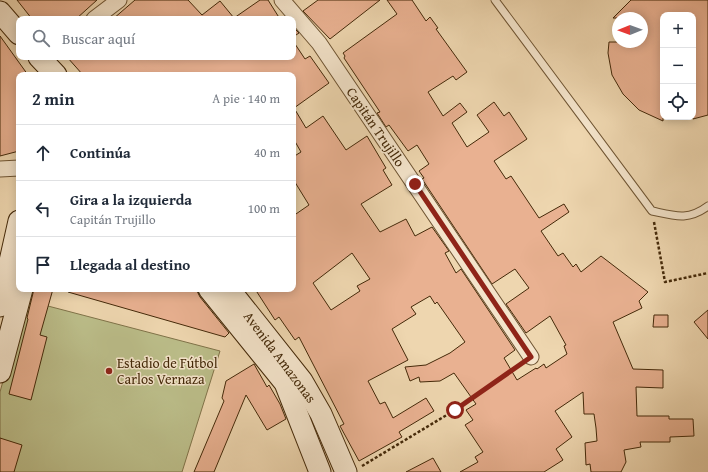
<!DOCTYPE html>
<html lang="es">
<meta charset="utf-8">
<style>
:root{--surface:#fff;--page:#f6f6f7;--text:#1f2937;--muted:#747a83;--line:#e0e1e3}
body{margin:0;font-family:"Gentium Book Plus",serif;background:var(--page);color:var(--text)}
.controls{position:absolute;right:12px;top:12px;display:grid;overflow:hidden;border-radius:8px;box-shadow:0 2px 10px #0003}
.controls button{width:36px;height:36px;display:grid;place-items:center;padding:0;border:0;border-bottom:1px solid var(--line);background:var(--surface);color:var(--text);font:20px sans-serif}
.compass{position:absolute;left:612px;top:12px;width:36px;height:36px;border-radius:50%;background:var(--surface);box-shadow:0 2px 10px #0003;rotate:269deg}
.stop{position:absolute;width:12px;height:12px;margin:-9px;border:3px solid #8f2418;border-radius:50%;background:#fff}
.stop.end{background:#8f2418;border-color:#fff;box-shadow:0 1px 4px #0008}
.list{margin:0;padding:0;list-style:none}
h2{display:flex;justify-content:space-between;align-items:center;height:52px;margin:0;padding:0 16px;font-size:17px}
h2 small{font-size:13px;font-weight:400;color:var(--muted)}
.list li{display:grid;grid-template-columns:26px 1fr auto;gap:12px;align-items:center;box-sizing:border-box;height:56px;padding:0 16px;border-top:1px solid var(--line)}
.list b{display:block;font-size:15px;white-space:nowrap}
.list p{margin:0;font-size:13px;white-space:nowrap;color:var(--muted)}
.list em{font-size:13px;font-style:normal;color:var(--muted)}
.icon{flex:none;width:22px;height:22px;fill:none;stroke:currentColor;stroke-width:2;stroke-linecap:round;stroke-linejoin:round}
.map{position:relative;flex:none;width:708px;height:472px;overflow:hidden}
.search{position:absolute;background:var(--surface);box-shadow:0 2px 10px #0003;left:16px;top:16px;width:280px;height:44px;display:flex;align-items:center;gap:10px;box-sizing:border-box;padding:0 14px;border-radius:8px;color:var(--muted);font-size:15px}
.panel{position:absolute;background:var(--surface);box-shadow:0 2px 10px #0003;left:16px;top:72px;width:280px;height:220px;border-radius:8px}
.map>svg:first-child{display:block}
.green{fill:#bbbd89;stroke:#807349}
.building{fill:#e9b191;stroke:#442909;fill-rule:evenodd}
.lines{fill:none;stroke-linecap:round;stroke-linejoin:round}
.service-casing{stroke:#6e5432;stroke-width:9}
.minor-casing{stroke:#6e5432;stroke-width:17}
.secondary-casing{stroke:#442909;stroke-width:23}
.path{stroke:#442909;stroke-width:2.5;stroke-dasharray:3 2;stroke-linecap:butt}
.service{stroke:#f4e4cb;stroke-width:7}
.minor{stroke:#f4e4cb;stroke-width:15}
.secondary{stroke:#f4e4cb;stroke-width:21}
.route{stroke:#8f2418;stroke-width:5}
.poi-dot{fill:#8f2418;stroke:#f4e4cb;stroke-width:1.5}
.labels{text-anchor:middle;dominant-baseline:central;stroke-width:3;stroke-linejoin:round;paint-order:stroke}
.street-label{font-size:14px;fill:#442909;stroke:#f4e4cb}
.poi-label{font-size:14px;fill:#442909;stroke:#f4e4cb;text-anchor:start}
</style>
<div class="map">
<svg width="708" height="472" viewBox="0 0 708 472">
<rect width="100%" height="100%" fill="#eed6af"/>
<filter id="stains"><feTurbulence type="fractalNoise" baseFrequency=".005" numOctaves="4"/><feColorMatrix values="0 0 0 0 .2 0 0 0 0 .09 0 0 0 0 .02 0 0 0 .5 -.17"/></filter>
<radialGradient id="worn" r=".72"><stop offset=".6" stop-color="#630" stop-opacity="0"/><stop offset="1" stop-color="#630" stop-opacity=".3"/></radialGradient>
<path class="green" d="M25,300L220,351L182,472H0V392Z"/>
<g class="building">
<path d="M17,0H97L76,19H32Z"/>
<path d="M135,0H188L202,15L220,1L234,18L260,0H268L280,19H113Z"/>
<path d="M318,0H380L330,39L303,11Z"/>
<path d="M387,0H412L426,21L430,17L438,28L436,29L467,72L456,80L453,76L428,92L443,116L460,103L467,112L452,123L467,147L489,132L477,115L494,102L504,116L509,112L527,139L494,161L506,179L511,176L539,218L564,204L569,212L541,231L558,256L563,253L573,267L576,264L581,272L601,256L648,292L639,301L642,308L613,322L633,369L663,370V388L636,387L637,416H669V419H693L694,436L670,437V442H640L641,447L624,450L626,462L621,472H591L590,464L586,465L585,443L597,441L596,428L594,414H584L583,392L555,411L572,437L556,449L563,460L544,472H460L478,462L475,457L483,452L465,425L473,420L466,410L476,404L454,373L440,381L420,382L419,377L410,381L405,367L426,365L450,353L465,342L437,302L435,304L430,296L411,307L416,314L392,329L408,360L368,381L380,404L385,402L393,418L426,398L434,411L399,432L402,437L359,461L340,426L344,424L299,337L295,340L279,317L275,320L255,289H293V216L309,205L293,179V157L301,152L293,138V75H83L67,57H293V41L305,59L310,56L329,83L294,108L306,128L323,116L346,150L367,136L386,168L383,170L392,185L361,204L380,232L406,219L415,236L432,227L449,251L445,253L456,273L461,269L515,350L504,358L517,380L536,368L537,369L544,364L546,368L567,354L564,346L566,345L550,316L526,333L506,304L529,288L515,269L492,284L422,179L424,178L419,171L429,164L417,145L408,151L389,125L386,127L377,113L380,112L344,58L345,56L343,53L397,14ZM352,253L370,279L357,286L360,291L331,310L313,283Z"/>
<path d="M631,0H708V115L693,119V15H663V121L639,110L623,94L612,75L608,53L609,42H642V18H613Z"/>
<path d="M293,27L299,33L293,37Z"/>
<path d="M0,36L28,75H19V151L0,156Z"/>
<path d="M34,289H53L40,335L47,337L31,400L9,394L28,319L27,318Z"/>
<path d="M69,289H196L200,297L229,333L225,337L68,292Z"/>
<path d="M708,310V339L694,322Z"/>
<path d="M654,315H668V327H653Z"/>
<path d="M254,364L267,387L269,385L280,404L286,419L267,430L246,395L214,472H194L224,401L222,398L226,381Z"/>
<path d="M0,438L22,445L14,472H0Z"/>
<path d="M433,458L441,472H406Z"/>
</g>
<g class="lines">
<defs>
<path id="service" d="M495,0L652,211C675,216 688,221 708,206"/>
<g id="minor">
<path d="M282,0L319,43L531,357"/>
<path d="M94,19L119,0"/>
<path d="M0,169L19,168"/>
</g>
<g id="secondary">
<path d="M0,12L19,34"/>
<path d="M39,57L56,75"/>
<path d="M209,289L285,383L320,472"/>
<path d="M229,289L302,381L321,414L346,472"/>
<path d="M0,306L19,221"/>
<path d="M0,372L22,289"/>
</g>
</defs>
<use href="#service" class="service-casing"/>
<use href="#minor" class="minor-casing"/>
<use href="#secondary" class="secondary-casing"/>
<g class="path">
<path d="M654,222L665,282L708,273"/>
<path d="M362,466L455,410L519,365"/>
</g>
<use href="#service" class="service"/>
<use href="#minor" class="minor"/>
<use href="#secondary" class="secondary"/>
</g>
<g class="lines">
<path class="route" d="M415,184L531,357L455,410"/>
</g>
<circle class="poi-dot" cx="109" cy="371" r="4"/>
<g class="labels">
<g class="street-label">
<text transform="translate(376 127) rotate(56)">Capitán Trujillo</text>
<text transform="translate(280 357) rotate(53)">Avenida Amazonas</text>
</g>
<g class="poi-label">
<text x="117" y="363">Estadio de Fútbol<tspan x="117" dy="16">Carlos Vernaza</tspan></text>
</g>
</g>
<rect width="100%" height="100%" filter="url(#stains)"/>
<rect width="100%" height="100%" fill="url(#worn)"/>
</svg>
<div class="controls">
<button>+</button>
<button>−</button>
<button><svg class="icon" aria-label="locate" viewBox="0 0 24 24"><circle cx="12" cy="12" r="6"/><path d="M12 2v4M12 18v4M2 12h4M18 12h4"/></svg></button>
</div>
<svg class="compass" viewBox="-18 -18 36 36"><path d="M0-13l5 13h-10z" fill="#e53935"/><path d="M0 13l5-13h-10z" fill="#747a83"/></svg>
<div class="stop" style="left:455px;top:410px"></div>
<div class="stop end" style="left:415px;top:184px"></div>
<div class="search"><svg class="icon" aria-label="search" viewBox="0 0 24 24"><circle cx="10" cy="10" r="6"/><path d="M15 15l6 6"/></svg>Buscar aquí</div>
<section class="panel">
<h2>2 min<small>A pie · 140 m</small></h2>
<ul class="list">
<li><svg class="icon" aria-label="ahead" viewBox="0 0 24 24"><path d="M12 20V5M6 11l6-6 6 6"/></svg><div><b>Continúa</b></div><em>40 m</em></li>
<li><svg class="icon" aria-label="left" viewBox="0 0 24 24"><path d="M17 20v-9H6M10 6l-5 5 5 5"/></svg><div><b>Gira a la izquierda</b><p>Capitán Trujillo</p></div><em>100 m</em></li>
<li><svg class="icon" aria-label="arrive" viewBox="0 0 24 24"><path d="M6 21V4h12l-3 4 3 4H6"/></svg><div><b>Llegada al destino</b></div></li>
</ul>
</section>
</div>
